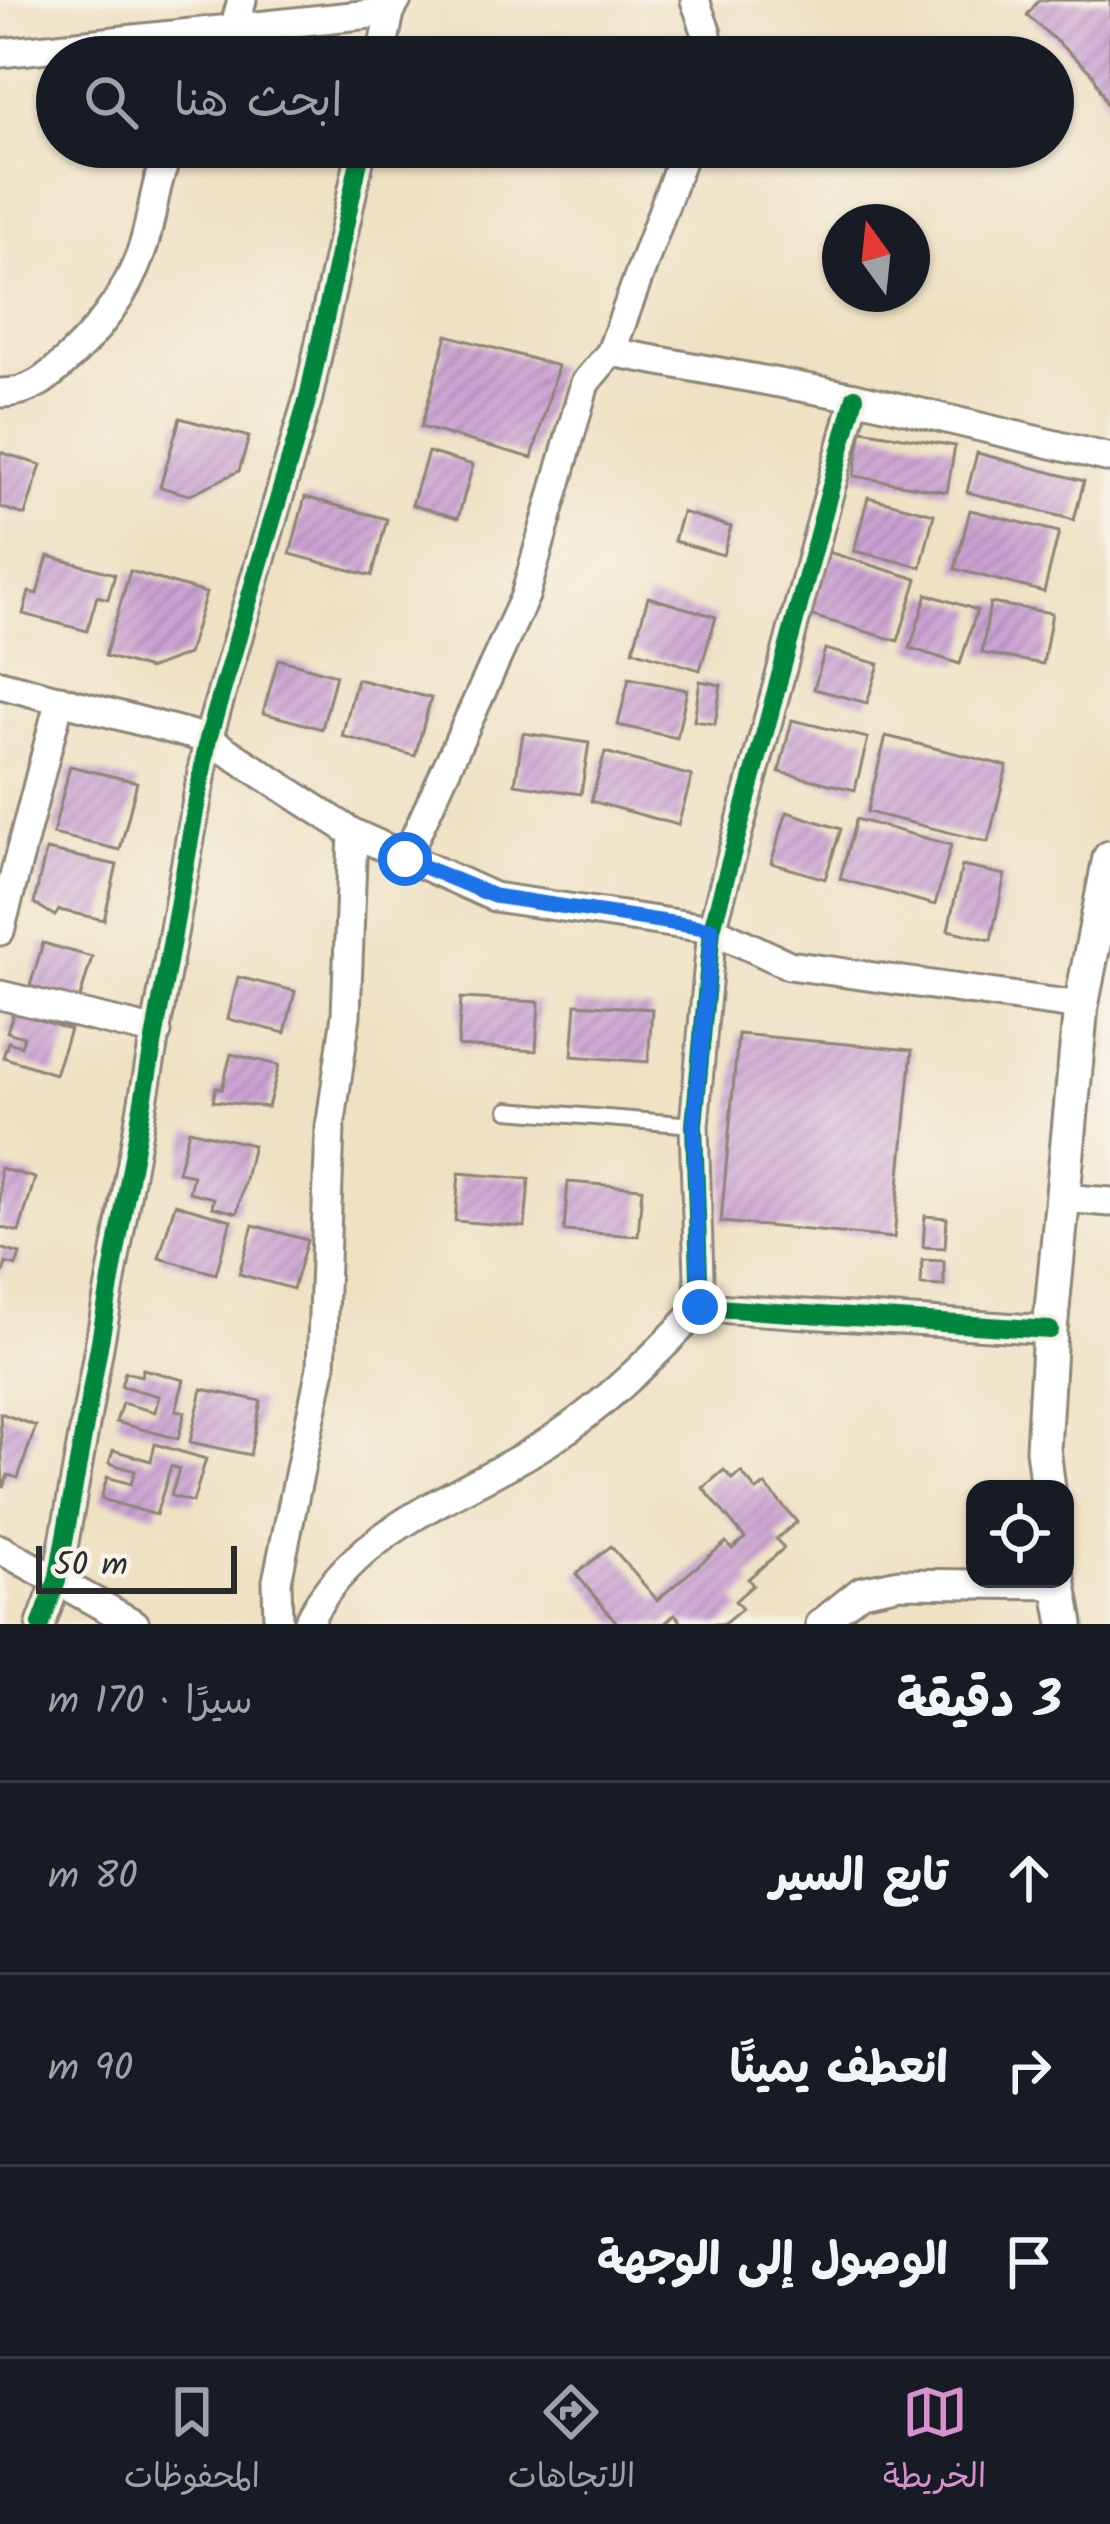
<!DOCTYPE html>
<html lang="ar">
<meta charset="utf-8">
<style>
:root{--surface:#171b24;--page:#242831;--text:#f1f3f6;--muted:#9ea1a6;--line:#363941;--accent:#d690ce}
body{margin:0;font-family:Kalam,"Playpen Sans Arabic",sans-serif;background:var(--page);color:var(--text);direction:rtl}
.controls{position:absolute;right:36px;bottom:36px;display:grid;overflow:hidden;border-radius:24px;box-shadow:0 3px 9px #0004}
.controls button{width:108px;height:108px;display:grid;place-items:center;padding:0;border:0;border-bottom:3px solid var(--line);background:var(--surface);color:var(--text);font:60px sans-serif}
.compass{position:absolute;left:822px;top:204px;width:108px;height:108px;border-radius:50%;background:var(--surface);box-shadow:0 3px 9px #0004;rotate:345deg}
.scale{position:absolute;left:36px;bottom:30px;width:201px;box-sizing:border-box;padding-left:12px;border:6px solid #2b2b2b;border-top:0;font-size:33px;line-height:42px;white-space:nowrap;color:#2b2b2b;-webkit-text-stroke:9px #f7f3e8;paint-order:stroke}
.stop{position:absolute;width:36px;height:36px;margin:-27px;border:9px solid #1a73e8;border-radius:50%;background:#fff}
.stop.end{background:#1a73e8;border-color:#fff;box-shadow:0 3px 12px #0008}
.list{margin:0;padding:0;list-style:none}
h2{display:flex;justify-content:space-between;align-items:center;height:156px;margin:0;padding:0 48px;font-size:51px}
h2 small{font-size:39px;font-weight:400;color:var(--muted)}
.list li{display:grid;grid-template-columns:78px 1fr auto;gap:36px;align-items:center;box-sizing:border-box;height:192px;padding:0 48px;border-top:3px solid var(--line)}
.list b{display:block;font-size:45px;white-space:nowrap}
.list em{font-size:39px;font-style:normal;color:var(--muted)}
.icon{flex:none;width:66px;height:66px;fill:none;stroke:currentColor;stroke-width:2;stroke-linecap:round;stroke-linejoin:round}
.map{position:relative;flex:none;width:1110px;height:1624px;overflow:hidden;direction:ltr}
.search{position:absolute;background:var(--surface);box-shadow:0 3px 9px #0004;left:36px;right:36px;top:36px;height:132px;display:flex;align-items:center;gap:30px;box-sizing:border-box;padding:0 42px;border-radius:66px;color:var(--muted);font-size:45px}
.sheet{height:732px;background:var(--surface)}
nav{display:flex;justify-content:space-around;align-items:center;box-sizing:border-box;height:168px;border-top:3px solid var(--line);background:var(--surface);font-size:33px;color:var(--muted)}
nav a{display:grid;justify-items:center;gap:6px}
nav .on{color:var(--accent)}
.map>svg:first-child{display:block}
.building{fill:url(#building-hatch)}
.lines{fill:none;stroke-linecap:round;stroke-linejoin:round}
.service-casing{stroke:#8d8677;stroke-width:20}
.minor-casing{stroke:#8d8677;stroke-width:33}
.tertiary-casing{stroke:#8d8677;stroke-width:39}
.service{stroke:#fff;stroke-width:14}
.minor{stroke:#fff;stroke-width:27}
.tertiary{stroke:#fff;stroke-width:33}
.cycleway-casing{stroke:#f7f3e8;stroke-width:26}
.cycleway{stroke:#00873e;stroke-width:18}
.route{stroke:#1a73e8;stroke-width:15}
</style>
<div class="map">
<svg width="1110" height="1624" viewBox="0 0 1110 1624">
<defs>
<pattern id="building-hatch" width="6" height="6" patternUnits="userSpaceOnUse" patternTransform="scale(3)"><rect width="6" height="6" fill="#cca3d3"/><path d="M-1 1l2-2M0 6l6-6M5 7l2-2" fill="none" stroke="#a685ab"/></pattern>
</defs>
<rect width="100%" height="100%" fill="#f7f3e8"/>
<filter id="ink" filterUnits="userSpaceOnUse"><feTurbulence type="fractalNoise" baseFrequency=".00833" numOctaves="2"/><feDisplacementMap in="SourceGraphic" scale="24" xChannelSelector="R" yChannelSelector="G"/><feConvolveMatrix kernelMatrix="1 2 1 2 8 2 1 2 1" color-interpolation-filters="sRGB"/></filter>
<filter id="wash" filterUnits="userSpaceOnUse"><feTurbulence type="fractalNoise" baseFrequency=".004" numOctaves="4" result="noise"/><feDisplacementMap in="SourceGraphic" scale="48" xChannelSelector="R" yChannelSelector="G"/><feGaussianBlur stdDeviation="2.7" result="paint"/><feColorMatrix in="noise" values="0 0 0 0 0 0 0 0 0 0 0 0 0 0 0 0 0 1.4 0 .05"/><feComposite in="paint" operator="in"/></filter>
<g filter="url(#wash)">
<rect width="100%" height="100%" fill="#efe1c3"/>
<g id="blocks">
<g class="building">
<path d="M1039,0H1110V111L1093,74L1027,15Z"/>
<path d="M447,335L558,366L532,458L421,427Z"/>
<path d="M180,418L249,437L239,471L189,495L160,487Z"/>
<path d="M862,430L955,446L947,492L854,476Z"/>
<path d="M0,452L41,465L25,515L0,507Z"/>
<path d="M428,452L473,465L458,518L412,505Z"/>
<path d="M977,453L1084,481L1074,520L967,492Z"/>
<path d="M305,497L387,519L372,576L290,554Z"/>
<path d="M868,497L934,514L921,567L854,551Z"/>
<path d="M970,510L1059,532L1044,592L955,569Z"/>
<path d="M682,512L731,527L723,555L674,541Z"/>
<path d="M828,552L917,579L898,641L809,615Z"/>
<path d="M48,556L115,574L108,599L97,596L87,631L23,614L29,592L37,594Z"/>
<path d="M130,571L206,593L188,654L149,669L105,656Z"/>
<path d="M927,594L977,610L960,664L910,648Z"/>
<path d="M648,597L716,617L700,670L633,650Z"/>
<path d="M990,603L1052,613L1043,664L982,653Z"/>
<path d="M825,649L879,664L867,703L814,689Z"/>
<path d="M278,659L336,675L322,729L263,713Z"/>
<path d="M629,678L687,690L677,738L618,725Z"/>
<path d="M357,679L431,698L415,756L342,736Z"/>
<path d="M700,681L721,685L715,724L694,721Z"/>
<path d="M792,720L868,738L855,790L779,772Z"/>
<path d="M523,733L589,743L581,794L515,784Z"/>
<path d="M886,736L1007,766L988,842L867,812Z"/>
<path d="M605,752L692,776L678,825L591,801Z"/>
<path d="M70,766L137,782L120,850L53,834Z"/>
<path d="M787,812L841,829L825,879L771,863Z"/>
<path d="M856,819L951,845L935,905L840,879Z"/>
<path d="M46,850L117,865L104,920L59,910L55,916L34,903Z"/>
<path d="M962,866L1005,875L991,940L948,930Z"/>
<path d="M43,943L92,957L79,1001L30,986Z"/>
<path d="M238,977L295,991L285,1033L228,1019Z"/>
<path d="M461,998L539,1002L536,1051L458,1046Z"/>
<path d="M576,1004L652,1009L648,1062L572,1056Z"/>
<path d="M14,1011L70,1030L55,1074L3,1057L8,1042L21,1046L24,1037L7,1032Z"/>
<path d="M738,1034L912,1050L894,1238L721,1222Z"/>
<path d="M231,1054L279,1065L268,1107L213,1101L216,1087L222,1089Z"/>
<path d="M189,1130L253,1145L237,1213L212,1207L214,1198L189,1192L193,1175L178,1172Z"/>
<path d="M0,1168L35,1178L19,1232L0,1227Z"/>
<path d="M459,1173L529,1179L525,1227L455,1221Z"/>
<path d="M568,1182L642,1188L638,1236L564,1231Z"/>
<path d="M175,1204L231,1220L216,1274L159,1258Z"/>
<path d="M925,1216L947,1218L945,1248L923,1247Z"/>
<path d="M253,1225L307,1240L293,1289L239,1274Z"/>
<path d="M0,1248L20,1254L16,1266L6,1263L1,1279Z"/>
<path d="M922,1260L944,1261V1286L921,1285Z"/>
<path d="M143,1369L184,1380L176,1410L185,1412L178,1439L116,1422L122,1403L155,1412L159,1396L121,1386L125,1372L141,1376Z"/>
<path d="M202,1389L261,1401L250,1455L190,1442Z"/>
<path d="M0,1413L36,1426L18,1478L8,1475L3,1488Z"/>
<path d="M155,1444L206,1459L193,1502L171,1496L179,1469L171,1466L156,1515L101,1499L107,1477L131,1484L135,1471L109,1463L113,1450L151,1461Z"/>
<path d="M724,1470L732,1479L741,1472L757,1491L765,1485L797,1522L776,1539L784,1548L748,1579L753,1585L735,1601L742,1609L724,1624H683L675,1614L664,1624H618L576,1574L611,1546L657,1600L726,1542L732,1549L745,1538L703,1488Z"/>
</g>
</g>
</g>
<g filter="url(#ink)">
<use href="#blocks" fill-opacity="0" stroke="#8d8677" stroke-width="3"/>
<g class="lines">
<defs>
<path id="service" d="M508,1110L694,1125"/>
<g id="minor">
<path d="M695,0L707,34L705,57"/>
<path d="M0,53L390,12L397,0"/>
<path d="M226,57L242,0"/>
<path d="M381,57L390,12"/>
<path d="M611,352L686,147"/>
<path d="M0,393C32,393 49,377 72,355C108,320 137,279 148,228C155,199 157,174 172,147"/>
<path d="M855,397L712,929L694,1125L700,1307L1050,1330"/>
<path d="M0,684L208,739L353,833L494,897L712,929L789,965L1081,1006"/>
<path d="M405,859L525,596L585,383L611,352L855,397L1110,458"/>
<path d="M0,931L60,699"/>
<path d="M0,995L157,1032"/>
<path d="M1063,1198L1110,1202"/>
<path d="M0,1549L135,1624"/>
<path d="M41,1624L57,1581L208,739L308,398L362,147"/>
<path d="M278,1624L277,1581L321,1368L330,1128L346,1015L353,833"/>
<path d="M307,1624C358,1519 481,1492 570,1427C618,1392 660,1351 700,1307"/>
<path d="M820,1624L861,1591L900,1583L1058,1585"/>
</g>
<g id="tertiary">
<path d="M1048,1489L1043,1449L1050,1330L1081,1006L1110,858"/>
<path d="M1058,1579L1066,1624"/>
</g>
</defs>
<use href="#service" class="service-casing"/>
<use href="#minor" class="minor-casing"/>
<use href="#tertiary" class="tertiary-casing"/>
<use href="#service" class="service"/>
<use href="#minor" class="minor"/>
<use href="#tertiary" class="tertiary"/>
<defs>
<g id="cycleway">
<path d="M855,397L712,929L694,1125L700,1307L1050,1330"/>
<path d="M41,1624L57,1581L208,739L308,398L362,147"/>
</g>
</defs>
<use href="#cycleway" class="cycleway-casing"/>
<use href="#cycleway" class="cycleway"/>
</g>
</g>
<g class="lines" filter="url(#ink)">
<path class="route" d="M405,859L494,896L712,929L694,1125L700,1307"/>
</g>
</svg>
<div class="controls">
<button><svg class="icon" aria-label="locate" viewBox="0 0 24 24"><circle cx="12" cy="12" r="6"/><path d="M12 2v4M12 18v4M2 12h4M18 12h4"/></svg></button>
</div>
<svg class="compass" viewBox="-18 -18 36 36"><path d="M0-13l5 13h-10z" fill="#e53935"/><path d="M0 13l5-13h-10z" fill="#9ea1a6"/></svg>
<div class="scale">50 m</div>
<div class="stop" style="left:405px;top:859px"></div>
<div class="stop end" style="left:700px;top:1307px"></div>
<div class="search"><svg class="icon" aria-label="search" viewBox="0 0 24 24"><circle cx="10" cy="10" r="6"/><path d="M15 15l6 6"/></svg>ابحث هنا</div>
</div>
<section class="sheet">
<h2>3 دقيقة<small>سيرًا · 170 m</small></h2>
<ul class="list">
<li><svg class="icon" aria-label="ahead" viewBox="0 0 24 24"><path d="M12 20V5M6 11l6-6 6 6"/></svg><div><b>تابع السير</b></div><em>80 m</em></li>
<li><svg class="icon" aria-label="right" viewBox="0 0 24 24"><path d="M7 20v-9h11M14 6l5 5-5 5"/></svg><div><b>انعطف يمينًا</b></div><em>90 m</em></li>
<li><svg class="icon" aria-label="arrive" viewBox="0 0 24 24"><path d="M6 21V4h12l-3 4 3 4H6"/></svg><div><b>الوصول إلى الوجهة</b></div></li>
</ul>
</section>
<nav>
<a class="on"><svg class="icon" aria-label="map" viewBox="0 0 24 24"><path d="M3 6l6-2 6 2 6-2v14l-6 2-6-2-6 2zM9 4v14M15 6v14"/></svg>الخريطة</a>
<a><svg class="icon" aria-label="directions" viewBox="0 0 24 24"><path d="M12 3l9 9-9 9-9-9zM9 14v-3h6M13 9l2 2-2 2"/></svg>الاتجاهات</a>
<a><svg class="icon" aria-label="saved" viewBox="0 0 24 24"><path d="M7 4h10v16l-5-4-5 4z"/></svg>المحفوظات</a>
</nav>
